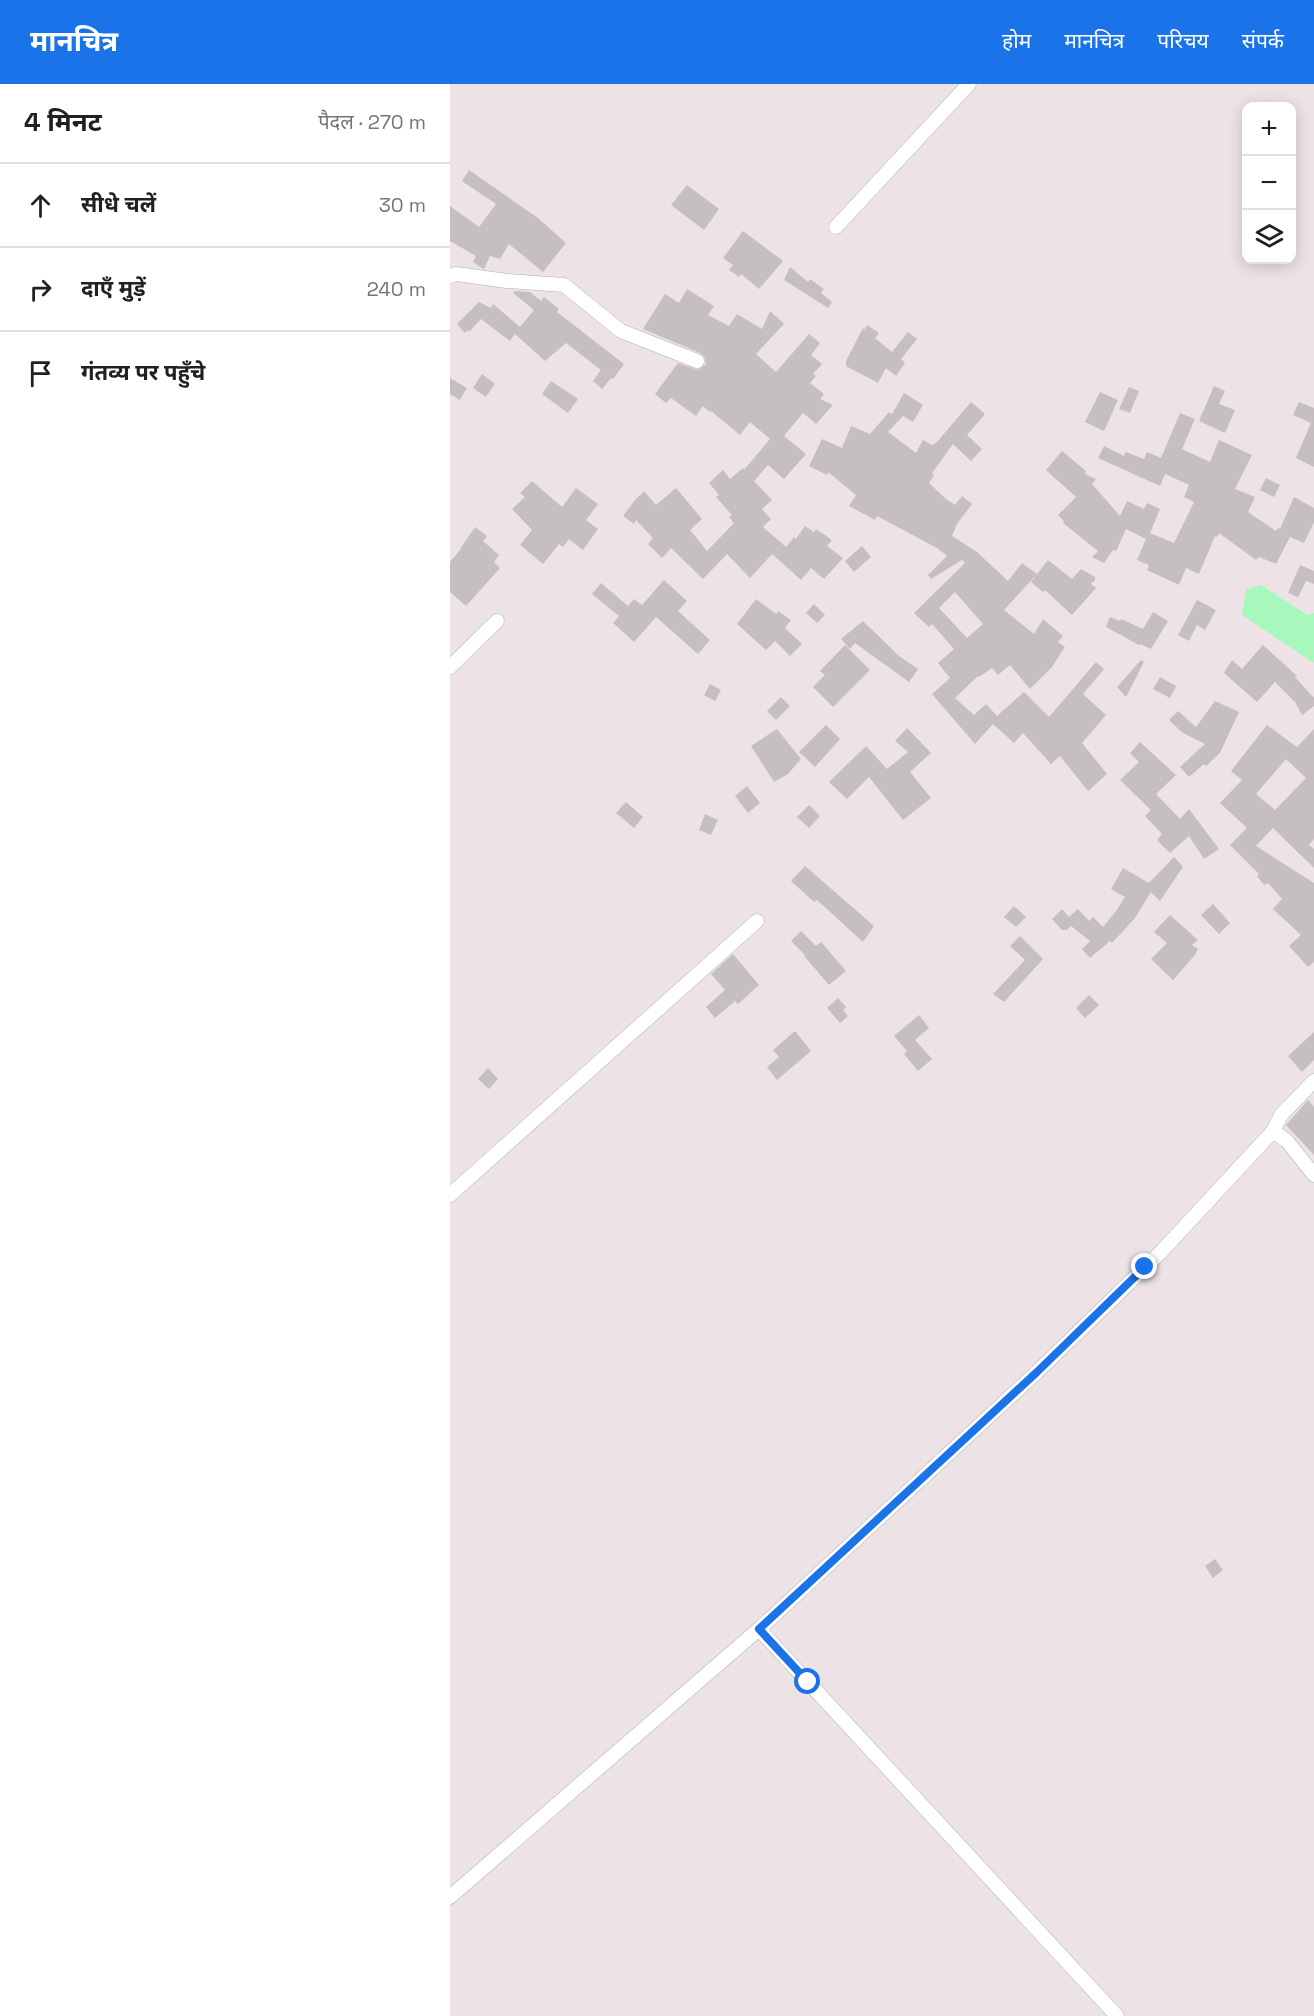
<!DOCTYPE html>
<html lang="hi">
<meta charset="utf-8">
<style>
:root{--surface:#fff;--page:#f6f6f6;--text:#202124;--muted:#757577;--line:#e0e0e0;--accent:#1a73e8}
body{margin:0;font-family:"Space Grotesk","Noto Sans Devanagari",sans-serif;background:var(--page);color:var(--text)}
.controls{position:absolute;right:18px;top:18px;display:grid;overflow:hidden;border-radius:12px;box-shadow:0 3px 15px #0003}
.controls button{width:54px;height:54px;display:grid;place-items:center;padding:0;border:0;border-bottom:2px solid var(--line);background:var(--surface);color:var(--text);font:30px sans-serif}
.stop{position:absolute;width:18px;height:18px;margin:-14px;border:4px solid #1a73e8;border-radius:50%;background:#fff}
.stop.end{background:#1a73e8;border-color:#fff;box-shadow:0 2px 6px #0008}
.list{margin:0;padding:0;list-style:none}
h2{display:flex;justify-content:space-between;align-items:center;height:78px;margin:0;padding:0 24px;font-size:26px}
h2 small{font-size:20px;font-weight:400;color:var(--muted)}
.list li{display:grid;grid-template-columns:39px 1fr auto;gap:18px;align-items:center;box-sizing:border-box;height:84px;padding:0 24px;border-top:2px solid var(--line)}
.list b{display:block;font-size:22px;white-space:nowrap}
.list em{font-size:20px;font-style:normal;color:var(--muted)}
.icon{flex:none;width:33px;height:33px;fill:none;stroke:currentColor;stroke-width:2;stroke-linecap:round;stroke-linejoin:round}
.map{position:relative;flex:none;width:864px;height:1932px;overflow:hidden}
header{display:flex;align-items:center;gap:36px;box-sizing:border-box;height:84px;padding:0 30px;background:var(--accent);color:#fff}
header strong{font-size:28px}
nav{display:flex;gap:33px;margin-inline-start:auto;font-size:21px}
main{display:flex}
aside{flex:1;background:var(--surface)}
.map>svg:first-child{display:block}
.water{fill:#a8f8bd}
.building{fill:#c5bec2;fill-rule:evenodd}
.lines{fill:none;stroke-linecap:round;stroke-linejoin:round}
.minor-casing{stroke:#acb3af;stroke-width:15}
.minor{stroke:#fff;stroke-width:14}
.route{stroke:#1a73e8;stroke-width:8}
</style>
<header>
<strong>मानचित्र</strong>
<nav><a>होम</a><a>मानचित्र</a><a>परिचय</a><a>संपर्क</a></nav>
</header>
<main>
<aside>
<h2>4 मिनट<small>पैदल · 270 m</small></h2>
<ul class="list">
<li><svg class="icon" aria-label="ahead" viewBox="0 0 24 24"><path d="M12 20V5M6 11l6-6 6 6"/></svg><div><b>सीधे चलें</b></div><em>30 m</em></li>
<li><svg class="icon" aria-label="right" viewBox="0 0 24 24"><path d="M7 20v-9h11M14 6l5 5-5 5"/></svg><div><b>दाएँ मुड़ें</b></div><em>240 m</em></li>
<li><svg class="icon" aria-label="arrive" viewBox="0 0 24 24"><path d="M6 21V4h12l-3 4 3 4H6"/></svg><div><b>गंतव्य पर पहुँचे</b></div></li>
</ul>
</aside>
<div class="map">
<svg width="864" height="1932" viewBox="0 0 864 1932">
<rect width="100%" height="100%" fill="#ede3e7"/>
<path class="water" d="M811,501L857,531L864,529V579L792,531L796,505Z"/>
<g class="building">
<path d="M19,86L88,134L116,159L93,188L59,160L50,175L40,172L34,185L32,184L23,178L26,172L0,157V122L29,143L46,120L12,97Z"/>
<path d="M237,101L269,125L254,146L221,121Z"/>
<path d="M293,147L333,177L309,205L291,190L289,193L279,186L283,181L273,174Z"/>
<path d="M340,183L358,198L360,195L374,205L371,209L382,218L378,224L334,196Z"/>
<path d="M237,205L264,222L258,231L279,242L287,230L312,245L320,227L334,240L306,270L326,288L359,250L370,259L361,271L372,280L363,290L366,292L360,299L374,310L370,315L383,321L366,340L353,329L334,352L356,370L334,395L318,381L304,397L322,416L312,425L321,435L313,443L336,463L344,453L346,455L355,442L364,448L366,445L382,456L377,462L393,474L374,495L361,484L351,496L322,470L300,494L277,470L253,495L221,464L212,474L198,460L203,454L186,436L184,440L173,432L185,416L194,407L206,421L226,404L252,435L240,446L257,467L284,439L279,433L282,431L266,413L269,411L259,399L273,386L280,395L293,384L294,386L320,355L300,338L290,351L261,327L260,328L253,322L246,332L221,314L216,319L205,310L228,279L248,286L256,280L254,272L250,269L193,245L215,210L229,219Z"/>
<path d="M65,207L80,208L91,217L94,213L109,225L107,228L174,280L163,295L161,294L152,305L143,297L151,286L116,259L95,277L65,250L60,257L31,235L19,248L18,246L15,249L7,240L29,218L41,224L43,220L70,243L84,226L63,209Z"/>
<path d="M417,241L429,249L425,254L442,268L458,248L467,255L451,275L455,279L446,292L436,284L428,299L396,282V277L413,244L414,246Z"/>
<path d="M32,290L45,300L36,313L23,304Z"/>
<path d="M0,294L17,304L10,316L0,310Z"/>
<path d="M101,297L128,315L118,329L92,310Z"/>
<path d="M764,302L775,307L769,320L785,326L775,349L749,337Z"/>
<path d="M679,303L689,307L680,329L669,325Z"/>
<path d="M650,308L668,316L654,347L635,338Z"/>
<path d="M454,309L473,321L463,338L453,332L438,348L466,369L473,356L482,361L487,358L521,318L535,330L517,351L532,365L521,377L503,360L482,389L484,391L479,399L496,415L505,421L512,412L522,420L507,440L502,452L527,468L558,497L572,479L587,490L554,526L584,550L593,535L613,552L608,558L615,563L602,583L580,605L560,581L548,591L542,584L529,593L528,592L505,614L524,631L536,620L547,632L574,608L599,633L646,578L654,585L633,610L656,631L632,659L657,690L638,707L610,672L601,680L573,649L564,659L543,640L525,660L482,610L500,594L488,579L504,565L482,540L479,543L464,529L515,479L512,476L481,495L478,491L497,472L487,464L427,432L425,436L399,422L406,411L378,388L377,391L359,382L372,355L392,364L401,342L420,350L439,328L442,330ZM505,508L533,540L517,554L489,524Z"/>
<path d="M849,318L864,324V383L846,374L861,339L843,331Z"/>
<path d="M730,329L745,335L732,365L760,378L769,356L802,371L785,405L805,413L798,428L826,447L828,444L830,445L844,413L864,424V438L854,459L840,453L826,480L809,473L806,476L769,449L767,453L765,452L749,490L736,484L729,501L697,486L699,481L687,476L696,455L676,445L666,467L663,466L654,479L642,473L648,467L613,439L614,437L608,431L626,413L596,386L612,367L636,387L635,390L646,395L642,400L670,432L677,417L694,425L697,419L710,425L700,449L724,459L744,418L734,413L739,401L715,390L710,402L648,374L654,362L674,372L676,368L694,375L697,368L711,374Z"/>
<path d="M816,394L830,401L824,413L810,406Z"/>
<path d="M82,397L112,423L126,404L148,420L136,436L148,445L133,466L119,455L113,463L109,460L93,480L70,461L82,446L62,425L75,413L70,409Z"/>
<path d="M25,443L37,452L33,457L49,471L44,478L50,484L16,522L0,508V478L11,465H10Z"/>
<path d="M412,462L421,473L404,488L395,477Z"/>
<path d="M598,476L622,495L631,485L645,493V496L641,500L646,504L622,531L595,506L593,508L581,498Z"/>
<path d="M850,481L864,487V500L856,497L848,513L838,509Z"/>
<path d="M214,496L237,517L228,527L260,556L248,570L206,533L184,558L163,539L169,532L142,510L151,499L178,522L184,515L192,521Z"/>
<path d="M306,515L326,530L328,527L341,536L335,544L352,560L340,572L325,557L316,566L287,540Z"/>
<path d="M747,516L766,526L755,546L747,541L739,557L728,551Z"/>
<path d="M364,520L375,531L367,539L356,529Z"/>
<path d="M703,528L718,537L701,565L690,560L689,561L656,543L660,533L670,537L671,535L693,545Z"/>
<path d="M413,537L449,572L468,585L459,598L405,559L400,565L391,555Z"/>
<path d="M395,561L420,586L383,623L363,603L375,591L370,587Z"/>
<path d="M813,561L847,592L845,593L864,614V622L852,631L845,618L825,598L807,618L774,589L782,576L792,585Z"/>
<path d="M691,576L694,578L676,613L667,603Z"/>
<path d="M710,593L726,602L720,614L703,605Z"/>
<path d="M260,600L271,606L265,617L254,611Z"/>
<path d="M331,613L340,622L326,636L317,627Z"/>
<path d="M765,617L789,628L770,669L756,682L754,680L739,693L730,683L755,660L733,649L719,636L728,627L746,643Z"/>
<path d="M376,641L390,655L365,683L349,668Z"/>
<path d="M817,641L847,663L864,645V755L859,761L864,765V784L823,744L806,762L864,799V878L858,883L839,862L851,851L823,825L832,815L818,799L814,801L807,792L809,790L780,761L797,744L770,719L792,696L781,687ZM836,675L856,694L825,726L806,710Z"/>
<path d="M457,644L481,669L460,688L481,714L453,736L419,693L397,715L379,698L416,662L437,685L458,668L445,657Z"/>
<path d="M327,645L351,675L338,690L324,698L301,662Z"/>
<path d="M690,658L726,691L706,710L730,735L739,725L769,765L754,775L739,752L720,769L707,756L712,750L695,732L701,726L670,696L689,678L680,669Z"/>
<path d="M297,702L310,719L298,729L285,712Z"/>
<path d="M176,718L193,733L184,744L166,729Z"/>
<path d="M359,721L370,732L359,744L347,733Z"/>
<path d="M255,730L268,736L261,751L249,746Z"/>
<path d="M724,773L733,783L710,817L701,808L685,834L662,859L660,857L640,874L632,865L640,857L621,842L617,846H612L602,835L612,825L619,833L628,825L639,837L643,833L653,843L666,827L675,813L661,805L673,784L699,799Z"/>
<path d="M355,782L424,842L413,858L367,816L364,818L341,797Z"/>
<path d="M763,820L780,839L769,850L751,831Z"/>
<path d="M564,822L576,833L566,843L554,833Z"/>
<path d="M720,831L748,856L742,861L748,865L744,872L723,896L701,875L717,859L704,848Z"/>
<path d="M351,847L366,862L371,858L396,887L379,901L354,872L355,871L341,857Z"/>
<path d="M570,852L593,875L554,918L543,910L575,876L560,862Z"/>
<path d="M283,870L309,901L288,920L285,917L265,934L256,923L275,906L261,890Z"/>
<path d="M639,911L649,921L635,934L626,924Z"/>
<path d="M388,914L396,923L393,926L398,932L390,939L377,924Z"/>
<path d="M469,931L479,944L465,956L482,975L468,987L454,970L457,967L444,952Z"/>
<path d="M345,947L361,967L327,996L317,983L329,973L323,966Z"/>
<path d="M864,948V976L852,988L838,972Z"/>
<path d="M38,984L48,995L39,1005L28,995Z"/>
<path d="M858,1016L864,1023V1071L836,1041Z"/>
<path d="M765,1475L773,1486L763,1494L755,1482Z"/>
</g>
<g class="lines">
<defs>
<g id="minor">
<path d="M386,143L519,0"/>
<path d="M0,192L6,190L57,197L114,201L171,247L247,277"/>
<path d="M0,583L47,537"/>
<path d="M823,1047L837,1057L864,1091"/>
<path d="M0,1111L307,837"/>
<path d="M309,1545L667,1932"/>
<path d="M0,1813L309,1545L587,1288L711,1168L823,1047L831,1031L864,997"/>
</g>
</defs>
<use href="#minor" class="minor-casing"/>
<use href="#minor" class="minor"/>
</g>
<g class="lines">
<path class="route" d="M358,1598L309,1545L587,1288L695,1183"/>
</g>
</svg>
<div class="controls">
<button>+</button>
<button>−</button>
<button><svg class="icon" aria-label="layers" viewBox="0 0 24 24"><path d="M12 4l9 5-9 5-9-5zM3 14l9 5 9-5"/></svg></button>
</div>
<div class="stop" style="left:358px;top:1598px"></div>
<div class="stop end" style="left:695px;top:1183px"></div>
</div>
</main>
